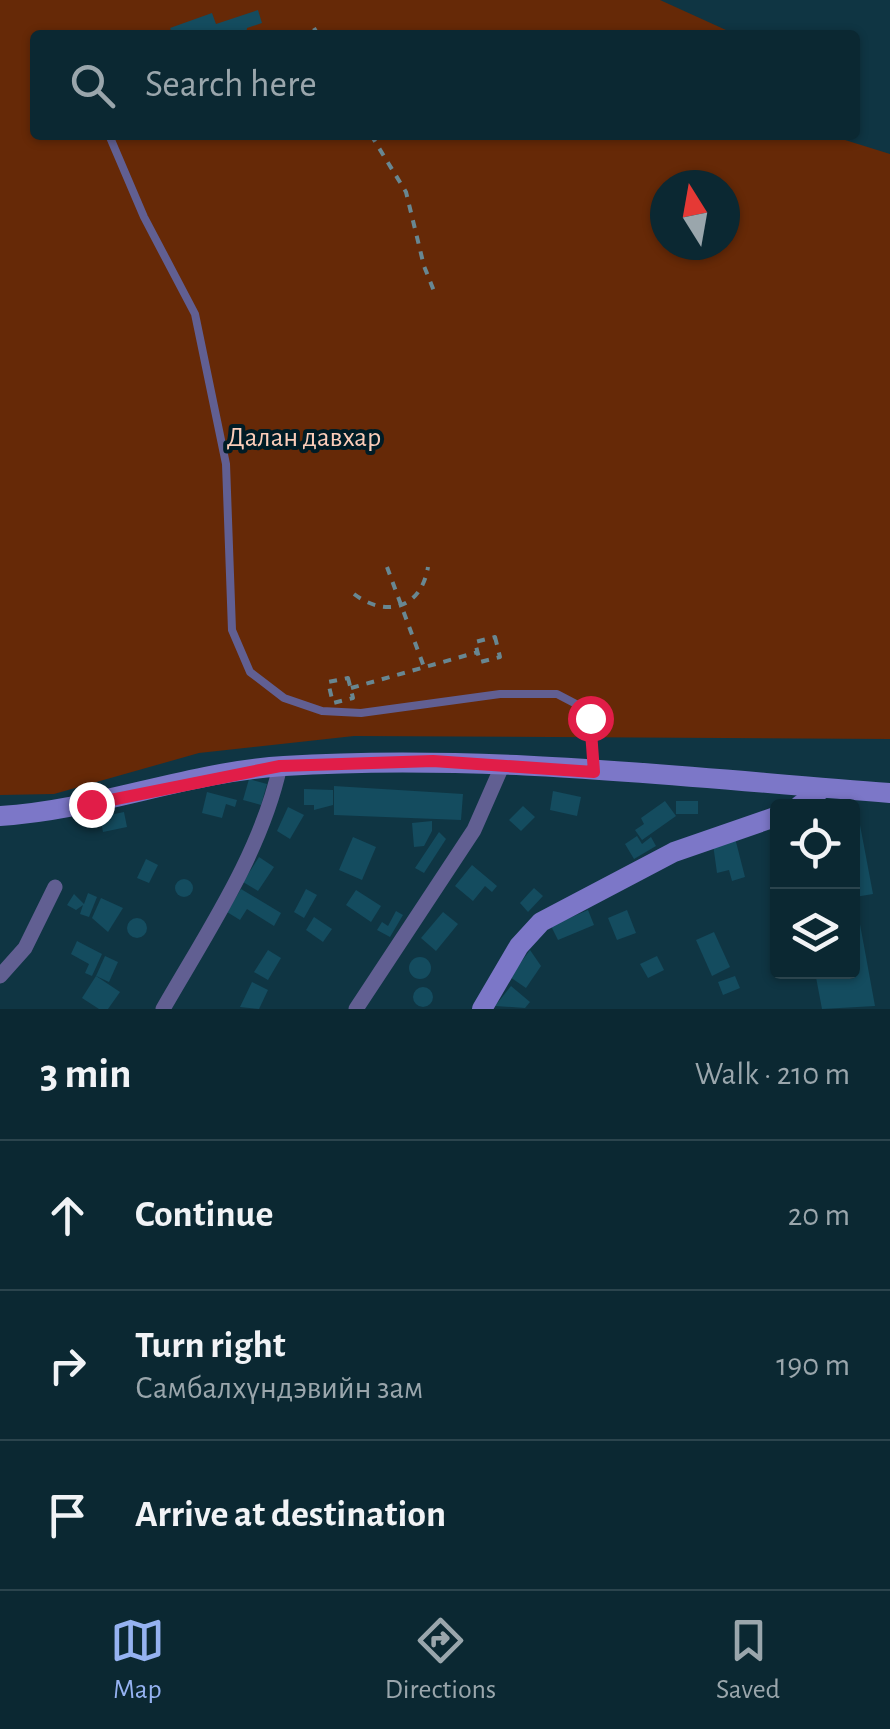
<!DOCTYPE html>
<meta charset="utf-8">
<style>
:root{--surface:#0b2832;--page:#14303a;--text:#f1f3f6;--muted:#9aa6ac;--line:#2b444d;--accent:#95b2f1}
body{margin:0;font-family:"Alegreya Sans",sans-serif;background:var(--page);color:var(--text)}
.controls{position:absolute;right:30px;bottom:30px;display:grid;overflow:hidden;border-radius:10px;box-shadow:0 2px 8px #0004}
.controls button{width:90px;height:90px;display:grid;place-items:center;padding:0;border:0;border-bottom:2px solid var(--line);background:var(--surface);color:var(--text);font:50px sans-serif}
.compass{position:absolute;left:650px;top:170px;width:90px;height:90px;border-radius:50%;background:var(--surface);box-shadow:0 2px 8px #0004;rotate:349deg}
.stop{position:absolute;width:30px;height:30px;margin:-22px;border:8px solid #e11d48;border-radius:50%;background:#fff}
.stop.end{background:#e11d48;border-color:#fff;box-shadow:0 2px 10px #0008}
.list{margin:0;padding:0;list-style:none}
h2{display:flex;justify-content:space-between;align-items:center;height:130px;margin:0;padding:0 40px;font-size:42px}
h2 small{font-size:32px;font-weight:400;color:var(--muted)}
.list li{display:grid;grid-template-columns:65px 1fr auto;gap:30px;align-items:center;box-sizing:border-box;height:150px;padding:0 40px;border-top:2px solid var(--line)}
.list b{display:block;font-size:38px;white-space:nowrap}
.list p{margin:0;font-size:32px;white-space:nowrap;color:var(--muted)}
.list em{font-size:32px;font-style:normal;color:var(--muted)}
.icon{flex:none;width:55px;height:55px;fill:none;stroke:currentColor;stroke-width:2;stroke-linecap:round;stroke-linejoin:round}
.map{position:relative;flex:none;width:890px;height:1009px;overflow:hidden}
.search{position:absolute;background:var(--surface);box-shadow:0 2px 8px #0004;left:30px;right:30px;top:30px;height:110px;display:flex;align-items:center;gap:25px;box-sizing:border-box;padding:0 35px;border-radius:10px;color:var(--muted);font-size:38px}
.sheet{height:580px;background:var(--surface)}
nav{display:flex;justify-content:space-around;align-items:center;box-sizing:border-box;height:140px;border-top:2px solid var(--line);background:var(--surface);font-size:28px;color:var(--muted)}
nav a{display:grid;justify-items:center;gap:5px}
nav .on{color:var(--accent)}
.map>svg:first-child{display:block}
.green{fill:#662907;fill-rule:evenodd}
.building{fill:#144c5f}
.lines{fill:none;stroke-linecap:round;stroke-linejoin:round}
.path{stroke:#688792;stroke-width:4;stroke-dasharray:8 8;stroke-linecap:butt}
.lane{stroke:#615f92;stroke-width:8}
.street{stroke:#615f92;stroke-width:15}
.secondary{stroke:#7c77c8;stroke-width:20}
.route{stroke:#e11d48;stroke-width:12}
.labels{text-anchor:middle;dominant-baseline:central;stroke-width:8;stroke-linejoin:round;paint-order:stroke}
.park-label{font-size:28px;fill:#fbcdb9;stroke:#001c26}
</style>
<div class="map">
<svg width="890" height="1009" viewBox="0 0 890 1009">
<rect width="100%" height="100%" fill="#0f3543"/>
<path class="green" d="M0,0H660L737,35H35V135H829L890,154V739L354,736L199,753L54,794L0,795ZM665,185H725V245H665Z"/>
<g class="building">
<path d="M258,10L262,23L247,28L246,35H173L170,28L212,13L216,24Z"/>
<path d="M249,779L267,784L261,805L243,800Z"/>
<path d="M334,786L463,794L461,820L334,815Z"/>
<path d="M304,789L333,790V805L314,810V805H304Z"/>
<path d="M553,791L581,797L577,816L550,810Z"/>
<path d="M207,792L237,800L235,807L226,804L222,818L202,813Z"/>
<path d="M665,801L676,816L642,840L635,830L644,824L641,818Z"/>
<rect x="676" y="801" width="22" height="13"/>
<path d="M523,806L535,817L521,831L509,820Z"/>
<path d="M288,807L304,815L290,839L277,831Z"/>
<path d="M124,812L127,827L103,832L100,817Z"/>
<path d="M432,821V831L424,846L414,847L412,823Z"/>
<path d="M860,825L873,894L855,897L875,1006L822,1009L815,972H852V826Z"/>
<path d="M439,832L446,839L424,873L415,868Z"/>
<path d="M637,836L642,844L651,837L656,846L634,859L625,844Z"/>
<path d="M353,837L376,847L362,880L339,870Z"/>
<path d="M735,838L745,877L732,881L729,870L717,873L713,844Z"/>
<path d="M259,857L274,867L258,891L243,882Z"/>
<path d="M146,859L158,865L149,883L137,878Z"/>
<path d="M472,865L497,886L492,892L485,886L473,901L455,886Z"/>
<circle cx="184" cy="888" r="9"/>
<path d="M534,888L543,896L528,912L520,903Z"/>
<path d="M241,889L281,913L274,926L247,909L240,920L227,912Z"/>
<path d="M306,889L317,895L304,918L294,912Z"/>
<path d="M356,890L381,906L371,922L346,905Z"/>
<path d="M88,893L97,897L89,917L80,914L83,905L76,910L67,905L74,894L84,904Z"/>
<path d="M101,898L123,908L108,932L92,918Z"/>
<path d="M588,910L594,925L558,940L551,926Z"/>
<path d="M627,910L636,933L617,940L608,918Z"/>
<path d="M396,911L403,915L390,937L377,930L382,922L388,926Z"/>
<path d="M443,912L458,924L436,951L421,938Z"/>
<path d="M314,917L332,929L323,942L306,930Z"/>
<circle cx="137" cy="928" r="10"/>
<path d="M714,932L730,967L712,976L696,940Z"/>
<path d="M77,941L102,954L92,976L85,973L89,964L71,954Z"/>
<path d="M268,950L281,958L268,980L254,972Z"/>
<path d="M530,950L541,966L526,988L510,977Z"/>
<path d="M105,956L118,962L109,982L96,976Z"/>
<path d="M657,956L664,970L648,978L640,964Z"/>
<circle cx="420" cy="968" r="11"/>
<path d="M96,976L120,992L108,1009H99L82,998Z"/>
<path d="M735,976L740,988L723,995L718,982Z"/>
<path d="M252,982L268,990L259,1009L240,1007Z"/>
<path d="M511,986L530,1002L525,1008L495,1006Z"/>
<circle cx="423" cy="997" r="10"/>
</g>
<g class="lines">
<g class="path">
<path d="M314,28L318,35"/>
<path d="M371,135L406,192L424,266L436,296"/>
<path d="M387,567L424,667"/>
<path d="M354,594C386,618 421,609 428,567"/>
<path d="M495,637L500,657L480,662L475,642Z"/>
<path d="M348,678L353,698L333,703L328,682Z"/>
<path d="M351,688L478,652"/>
</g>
<path class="lane" d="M109,135L144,217L195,314L226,464L232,630L250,672L284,698L322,711L361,713L500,694H557L578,705L590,718L594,767"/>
<g class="street">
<path d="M0,976L25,948L55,887"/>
<path d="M163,1009C207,932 261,853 280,766"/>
<path d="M356,1009L474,830L503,764"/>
</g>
<g class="secondary">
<path d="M799,806L823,788"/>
<path d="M0,816C97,810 187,772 284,766C486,753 689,778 890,793"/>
<path d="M482,1009L519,946L541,922L674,852L778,816"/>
</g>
</g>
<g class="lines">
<path class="route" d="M91,804L280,766L433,761L594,772L590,718"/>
</g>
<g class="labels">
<g class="park-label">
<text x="304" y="438">Далан давхар</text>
</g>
</g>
</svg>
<div class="controls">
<button><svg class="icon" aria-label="locate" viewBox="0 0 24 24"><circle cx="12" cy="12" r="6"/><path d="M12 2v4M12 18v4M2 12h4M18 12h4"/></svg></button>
<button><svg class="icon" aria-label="layers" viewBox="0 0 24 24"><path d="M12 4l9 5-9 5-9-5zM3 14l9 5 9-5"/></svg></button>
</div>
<svg class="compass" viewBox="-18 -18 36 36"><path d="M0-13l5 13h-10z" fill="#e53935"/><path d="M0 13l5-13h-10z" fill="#9aa6ac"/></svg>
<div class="stop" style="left:590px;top:718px"></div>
<div class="stop end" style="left:91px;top:804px"></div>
<div class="search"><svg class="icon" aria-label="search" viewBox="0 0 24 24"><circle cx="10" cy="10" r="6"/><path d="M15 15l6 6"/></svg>Search here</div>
</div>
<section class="sheet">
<h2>3 min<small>Walk · 210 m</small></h2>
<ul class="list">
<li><svg class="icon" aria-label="ahead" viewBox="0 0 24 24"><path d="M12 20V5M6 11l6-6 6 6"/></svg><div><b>Continue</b></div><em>20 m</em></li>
<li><svg class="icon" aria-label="right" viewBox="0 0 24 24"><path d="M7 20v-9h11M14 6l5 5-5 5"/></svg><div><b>Turn right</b><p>Самбалхүндэвийн зам</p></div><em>190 m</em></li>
<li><svg class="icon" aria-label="arrive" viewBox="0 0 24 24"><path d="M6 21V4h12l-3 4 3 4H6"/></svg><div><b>Arrive at destination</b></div></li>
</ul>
</section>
<nav>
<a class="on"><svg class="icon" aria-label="map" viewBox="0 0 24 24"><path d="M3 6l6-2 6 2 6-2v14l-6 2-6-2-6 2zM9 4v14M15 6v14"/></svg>Map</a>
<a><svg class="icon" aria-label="directions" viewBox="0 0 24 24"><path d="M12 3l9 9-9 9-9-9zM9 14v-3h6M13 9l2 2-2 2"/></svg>Directions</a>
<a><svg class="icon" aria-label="saved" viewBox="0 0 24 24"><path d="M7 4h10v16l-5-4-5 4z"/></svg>Saved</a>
</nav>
